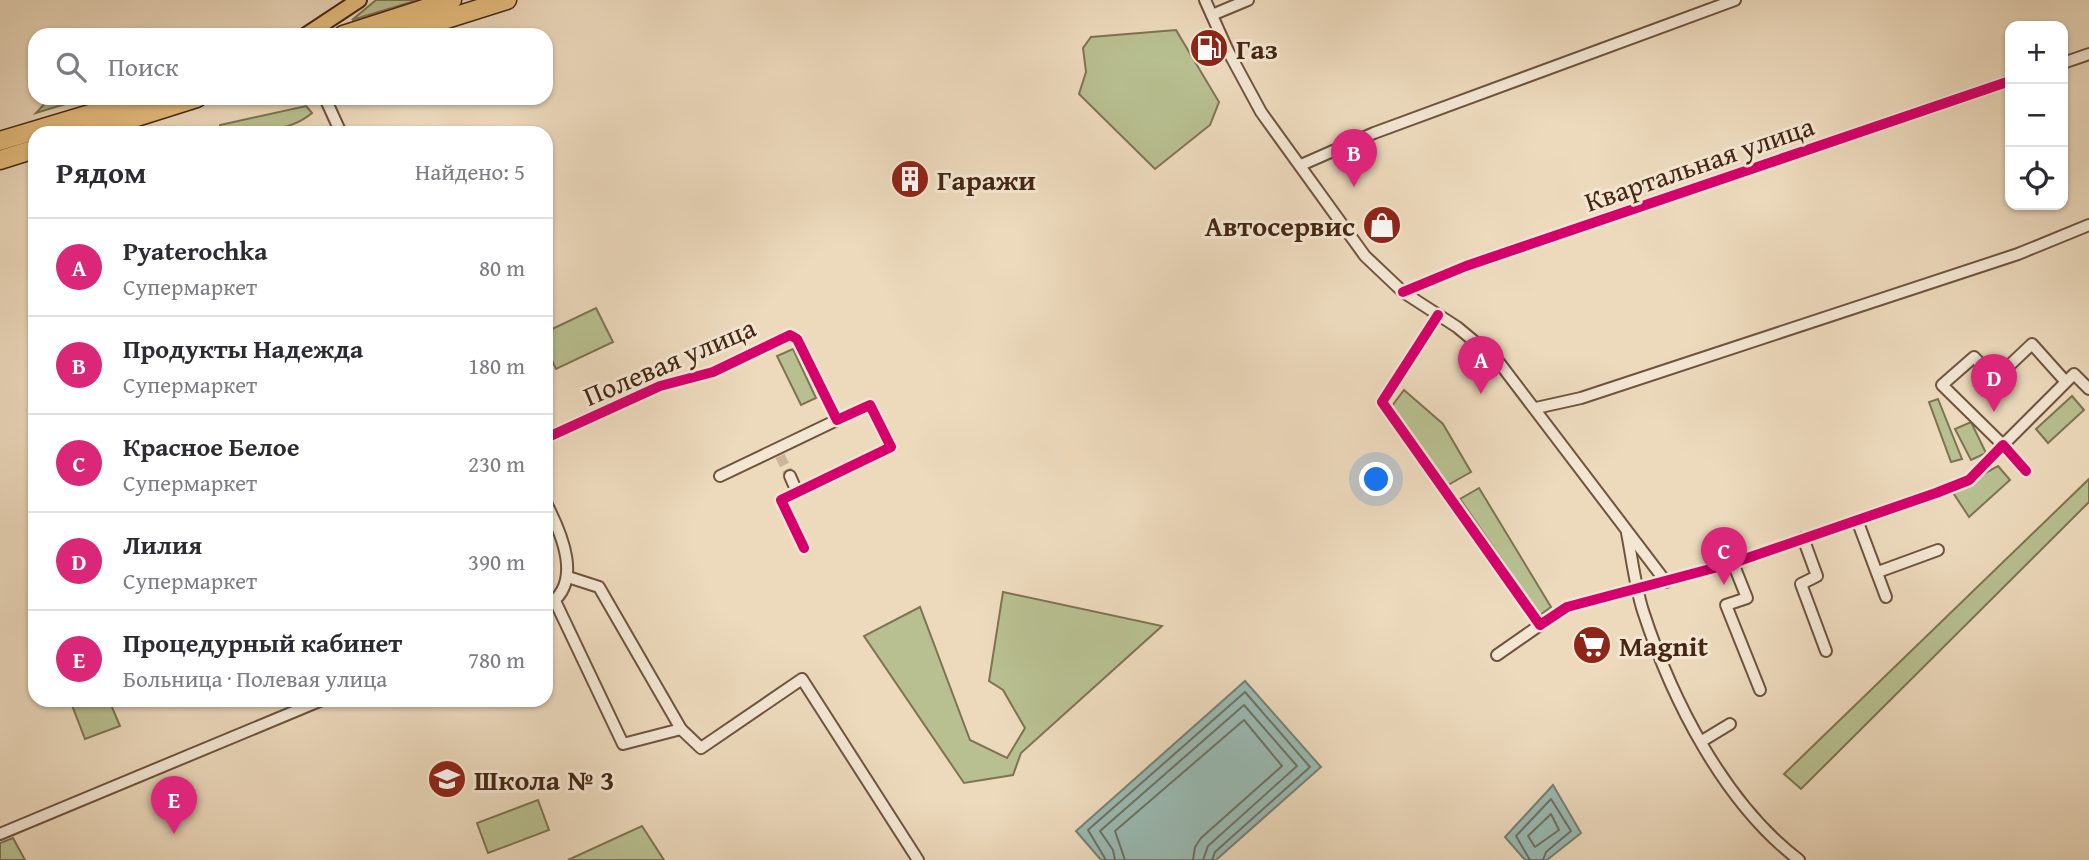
<!DOCTYPE html>
<html lang="ru">
<meta charset="utf-8">
<style>
:root{--surface:#fff;--page:#f7f7f7;--text:#2b2b33;--muted:#7c7c81;--line:#e1e1e2;--accent:#db2777}
body{margin:0;font-family:"Gentium Book Plus",serif;background:var(--page);color:var(--text)}
.controls{position:absolute;right:21px;top:21px;display:grid;overflow:hidden;border-radius:14px;box-shadow:0 2px 5px #0004}
.controls button{width:63px;height:63px;display:grid;place-items:center;padding:0;border:0;border-bottom:2px solid var(--line);background:var(--surface);color:var(--text);font:35px sans-serif}
.you{position:absolute;left:1377px;top:480px;width:24px;height:24px;margin:-18px;border:5px solid #fff;border-radius:50%;background:#1a73e8;box-shadow:0 0 0 10px #1a73e833}
.badge{display:grid;place-items:center;width:46px;height:46px;border-radius:50%;background:var(--accent);color:#fff;font-size:23px;font-weight:700}
.pin{position:absolute;translate:-50% -58px;filter:drop-shadow(0 2px 4px #0008)}
.pin::after{content:'';position:absolute;top:37px;width:24px;height:21px;background:inherit;clip-path:polygon(0 0,100% 0,50% 100%)}
.list{margin:0;padding:0;list-style:none}
h2{display:flex;justify-content:space-between;align-items:center;height:91px;margin:0;padding:0 28px;font-size:30px}
h2 small{font-size:23px;font-weight:400;color:var(--muted)}
.list li{display:grid;grid-template-columns:46px 1fr auto;gap:21px;align-items:center;box-sizing:border-box;height:98px;padding:0 28px;border-top:2px solid var(--line)}
.list b{display:block;font-size:26px;white-space:nowrap}
.list p{margin:0;font-size:23px;white-space:nowrap;color:var(--muted)}
.list em{font-size:23px;font-style:normal;color:var(--muted)}
.icon{flex:none;width:38px;height:38px;fill:none;stroke:currentColor;stroke-width:2;stroke-linecap:round;stroke-linejoin:round}
.map{position:relative;flex:none;width:2089px;height:860px;overflow:hidden}
.search{position:absolute;background:var(--surface);box-shadow:0 2px 5px #0004;left:28px;top:28px;width:525px;height:77px;display:flex;align-items:center;gap:18px;box-sizing:border-box;padding:0 24px;border-radius:21px;color:var(--muted);font-size:26px}
.panel{position:absolute;background:var(--surface);box-shadow:0 2px 5px #0004;left:28px;top:126px;width:525px;height:581px;border-radius:21px}
.map>svg:first-child{display:block}
.green{fill:#b8c091;stroke:#7e7352;stroke-width:2}
.water{fill:#99bab3;stroke:#777f73;stroke-width:2}
.lines{fill:none;stroke-linecap:round;stroke-linejoin:round}
.shore{stroke:#6f7062;stroke-width:2}
.minor-tunnel{stroke:#cbb69b;stroke-width:10;stroke-dasharray:10 5;stroke-linecap:butt}
.minor-casing{stroke:#6f533d;stroke-width:14}
.major-casing{stroke:#452612;stroke-width:18}
.highway-casing{stroke:#452612;stroke-width:21}
.minor{stroke:#f3e7d4;stroke-width:10}
.major{stroke:#e6bd7e;stroke-width:14}
.highway{stroke:#e6bd7e;stroke-width:18}
.cycleway-casing{stroke:#f3e7d4;stroke-width:15}
.cycleway{stroke:#d6006c;stroke-width:10}
.labels{text-anchor:middle;dominant-baseline:central;stroke-width:6;stroke-linejoin:round;paint-order:stroke}
.poi-label{font-size:28px;font-weight:bold;fill:#452612;stroke:#f3e7d4;text-anchor:start}
.street-label{font-size:28px;fill:#452612;stroke:#f3e7d4}
</style>
<div class="map">
<svg width="2089" height="860" viewBox="0 0 2089 860">
<rect width="100%" height="100%" fill="#eddabd"/>
<filter id="stains"><feTurbulence type="fractalNoise" baseFrequency=".00286" numOctaves="4"/><feColorMatrix values="0 0 0 0 .2 0 0 0 0 .09 0 0 0 0 .02 0 0 0 .5 -.17"/></filter>
<radialGradient id="worn" r=".72"><stop offset=".6" stop-color="#630" stop-opacity="0"/><stop offset="1" stop-color="#630" stop-opacity=".3"/></radialGradient>
<g class="green">
<path d="M376,0H418L352,20Z"/>
<path d="M1176,30L1219,102L1210,125L1155,169L1079,94L1086,72L1083,48L1091,37Z"/>
<path d="M50,98H85L36,113Z"/>
<path d="M306,106L312,113C289,133 250,133 220,133V125Z"/>
<path d="M596,308L613,342L556,369L546,348V332Z"/>
<path d="M793,349L816,398L801,405L777,356Z"/>
<path d="M1404,390L1443,424L1471,472L1448,485L1392,406Z"/>
<path d="M2072,396L2084,410L2048,443L2036,429Z"/>
<path d="M1938,399L1962,459L1951,462L1929,402Z"/>
<path d="M1971,422L1986,453L1971,460L1955,429Z"/>
<path d="M1998,466L2010,480L1969,517L1952,491Z"/>
<path d="M2089,479V502L1801,789L1784,774Z"/>
<path d="M1479,488L1551,607L1540,615L1460,499Z"/>
<path d="M1003,592L1162,626L1021,753L1013,775L964,783L864,636L920,607L970,740L1007,758L1025,728L1003,690L989,681Z"/>
<path d="M70,700H109L120,726L85,739Z"/>
<path d="M538,800L549,830L488,853L477,823Z"/>
<path d="M642,826L664,860H568Z"/>
<path d="M13,838L25,860H0V843Z"/>
</g>
<g class="water">
<path d="M1245,681L1321,767L1216,860H1101L1076,831Z"/>
<path d="M1553,785L1581,833L1547,860H1525L1505,837Z"/>
</g>
<g class="lines">
<g class="shore">
<path d="M1551,814L1559,830L1535,847L1528,836Z"/>
<path d="M1106,860L1088,830L1245,692L1310,767L1215,852L1212,860"/>
<path d="M1115,860L1113,850L1100,831L1244,705L1297,766L1208,846L1203,860"/>
<path d="M1125,860L1115,831L1244,720L1282,766L1201,838L1195,847L1193,860"/>
<path d="M1530,860L1516,836L1551,799L1571,831L1546,852L1543,860"/>
</g>
<path class="minor-tunnel" d="M780,456L790,476"/>
<defs>
<g id="minor">
<path d="M1205,0L1228,51L1261,112L1365,256L1403,292L1457,327L1498,361L1666,582"/>
<path d="M1212,15L1248,0"/>
<path d="M2063,63L2089,54"/>
<path d="M325,98L341,133"/>
<path d="M1301,165L1374,133L1735,0"/>
<path d="M1403,292L1466,266L2010,81"/>
<path d="M1438,315L1382,402L1540,625L1567,607L1733,563L1936,493L1969,480L2003,445L2026,471"/>
<path d="M2066,382L2032,344L1995,379L1974,357L1942,385L2003,445L2074,374L2089,389"/>
<path d="M1536,408L1581,398L2018,254L2089,225"/>
<path d="M546,438L660,386L713,372L790,335L797,339L837,420L870,405L891,447L781,500L804,548"/>
<path d="M720,476L837,420"/>
<path d="M790,476L797,492"/>
<path d="M546,503C561,532 585,585 546,606"/>
<path d="M1857,520L1886,597"/>
<path d="M1627,533C1632,558 1635,586 1643,611C1672,700 1724,803 1799,860"/>
<path d="M1803,538L1817,576L1801,584L1826,651"/>
<path d="M1733,563L1747,598L1726,605L1760,690"/>
<path d="M1878,572L1938,550"/>
<path d="M568,577L599,587L681,729L701,748L802,679L918,860"/>
<path d="M555,601L623,744L681,729"/>
<path d="M1497,655L1540,625"/>
<path d="M1702,741L1730,724"/>
<path d="M0,834L322,700"/>
</g>
<path id="major" d="M306,35L359,0"/>
<g id="highway">
<path d="M343,35L452,0"/>
<path d="M396,35L507,0"/>
<path d="M86,133L197,98"/>
<path d="M0,141L143,98"/>
<path d="M0,160L35,149"/>
</g>
</defs>
<use href="#minor" class="minor-casing"/>
<use href="#major" class="major-casing"/>
<use href="#highway" class="highway-casing"/>
<use href="#minor" class="minor"/>
<use href="#major" class="major"/>
<use href="#highway" class="highway"/>
<defs>
<g id="cycleway">
<path d="M1403,292L1466,266L2010,81"/>
<path d="M1438,315L1382,402L1540,625L1567,607L1733,563L1936,493L1969,480L2003,445L2026,471"/>
<path d="M546,438L660,386L713,372L790,335L797,339L837,420L870,405L891,447L781,500L804,548"/>
</g>
</defs>
<use href="#cycleway" class="cycleway-casing"/>
<use href="#cycleway" class="cycleway"/>
</g>
<defs>
<symbol id="fuel-disc" viewBox="-11 -11 22 22"><circle r="9.5" fill="#8f2418" stroke="#f3e7d4"/><path d="M-5.5-6h7V0h2V4h1.3V-2.5L3-4.5l.8-.8L6-3V5H2.5V1h-1V6h-7ZM-4.2-4.7v3.2H.2V-4.7Z" fill="#fff"/></symbol>
<symbol id="building-disc" viewBox="-11 -11 22 22"><circle r="9.5" fill="#8f2418" stroke="#f3e7d4"/><path d="M-4-6H4V6H1V3H-1V6H-4ZM-2.5-4.3h1.7v1.8h-1.7ZM.8-4.3h1.7v1.8H.8ZM-2.5-1h1.7V.8h-1.7ZM.8-1h1.7V.8H.8Z" fill="#fff"/></symbol>
<symbol id="shop-disc" viewBox="-11 -11 22 22"><circle r="9.5" fill="#8f2418" stroke="#f3e7d4"/><path d="M-5-2.5h2.3a2.7 3.5 0 0 1 5.4 0H5L5.5 6h-11ZM-1.5-2.5h3a1.5 2.3 0 0 0-3 0Z" fill="#fff"/></symbol>
<symbol id="supermarket-disc" viewBox="-11 -11 22 22"><circle r="9.5" fill="#8f2418" stroke="#f3e7d4"/><path d="M-6-5.5h2.5l.6 2H6L4.5 2H-2.5L-4.4-4H-6ZM-1.5 3.2a1.3 1.3 0 1 0 .1 0ZM3 3.2a1.3 1.3 0 1 0 .1 0Z" fill="#fff"/></symbol>
<symbol id="school-disc" viewBox="-11 -11 22 22"><circle r="9.5" fill="#8f2418" stroke="#f3e7d4"/><path d="M0-5L7-2L0 1L-7-2ZM-4 1L0 2.5L4 1V4Q0 6-4 4Z" fill="#fff"/></symbol>
</defs>
<g fill-rule="evenodd">
<use href="#fuel-disc" x="1187" y="26" width="44" height="44"/>
<use href="#building-disc" x="888" y="157" width="44" height="44"/>
<use href="#shop-disc" x="1360" y="203" width="44" height="44"/>
<use href="#supermarket-disc" x="1570" y="623" width="44" height="44"/>
<use href="#school-disc" x="425" y="757" width="44" height="44"/>
</g>
<g class="labels">
<g class="poi-label">
<text x="1236" y="48">Газ</text>
<text x="937" y="179">Гаражи</text>
<text x="1355" y="225" text-anchor="end">Автосервис</text>
<text x="1619" y="645">Magnit</text>
<text x="474" y="779">Школа № 3</text>
</g>
<g class="street-label">
<text transform="translate(1699 163) rotate(-19)">Квартальная улица</text>
<text transform="translate(669 361) rotate(-23)">Полевая улица</text>
</g>
</g>
<rect width="100%" height="100%" filter="url(#stains)"/>
<rect width="100%" height="100%" fill="url(#worn)"/>
</svg>
<div class="controls">
<button>+</button>
<button>−</button>
<button><svg class="icon" aria-label="locate" viewBox="0 0 24 24"><circle cx="12" cy="12" r="6"/><path d="M12 2v4M12 18v4M2 12h4M18 12h4"/></svg></button>
</div>
<div class="you"></div>
<div class="pin badge" style="left:1481px;top:394px">A</div>
<div class="pin badge" style="left:1354px;top:187px">B</div>
<div class="pin badge" style="left:1724px;top:585px">C</div>
<div class="pin badge" style="left:1994px;top:412px">D</div>
<div class="pin badge" style="left:174px;top:834px">E</div>
<div class="search"><svg class="icon" aria-label="search" viewBox="0 0 24 24"><circle cx="10" cy="10" r="6"/><path d="M15 15l6 6"/></svg>Поиск</div>
<section class="panel">
<h2>Рядом<small>Найдено: 5</small></h2>
<ul class="list">
<li><span class="badge">A</span><div><b>Pyaterochka</b><p>Супермаркет</p></div><em>80 m</em></li>
<li><span class="badge">B</span><div><b>Продукты Надежда</b><p>Супермаркет</p></div><em>180 m</em></li>
<li><span class="badge">C</span><div><b>Красное Белое</b><p>Супермаркет</p></div><em>230 m</em></li>
<li><span class="badge">D</span><div><b>Лилия</b><p>Супермаркет</p></div><em>390 m</em></li>
<li><span class="badge">E</span><div><b>Процедурный кабинет</b><p>Больница · Полевая улица</p></div><em>780 m</em></li>
</ul>
</section>
</div>
